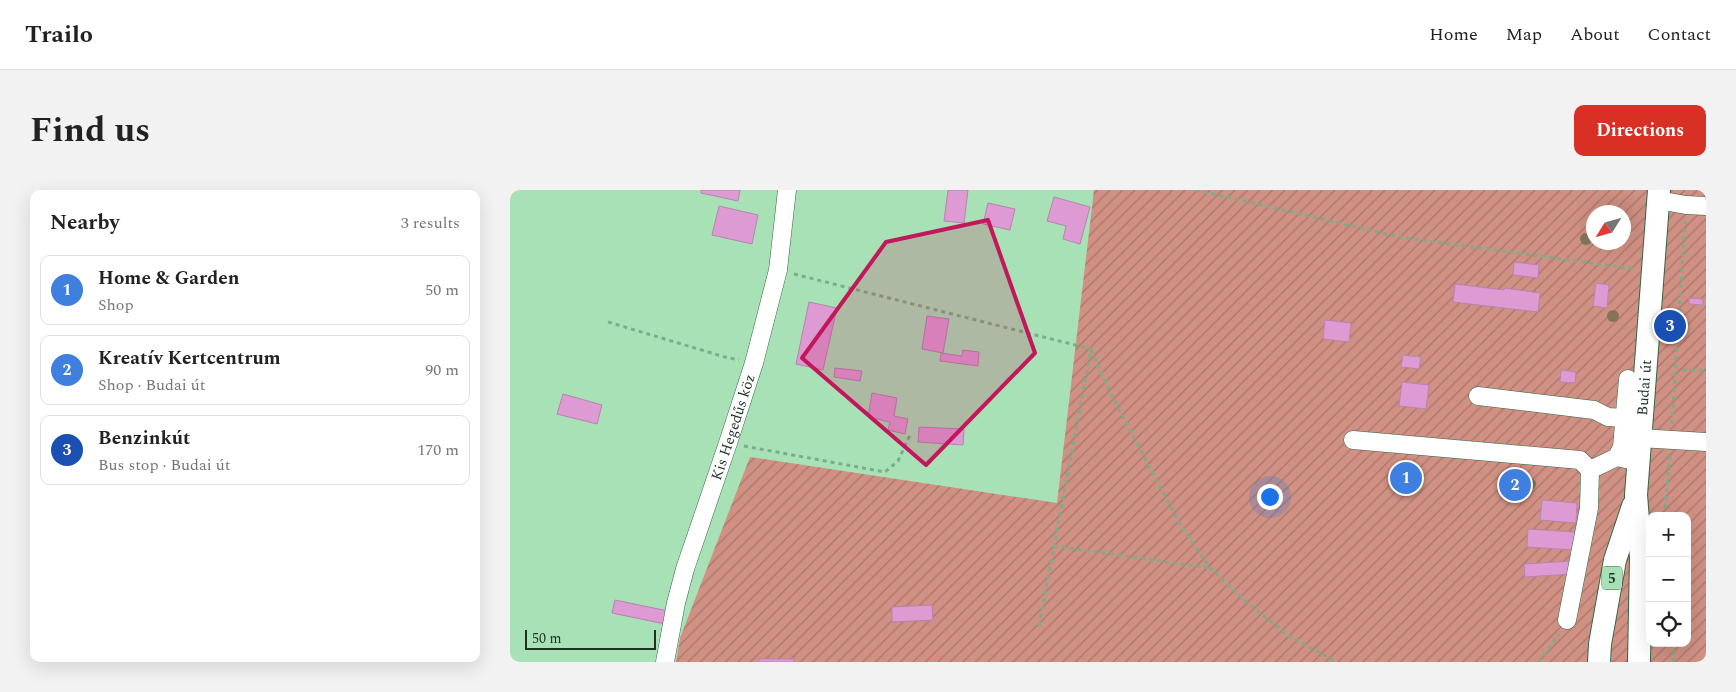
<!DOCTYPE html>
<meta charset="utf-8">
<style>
:root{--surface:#fff;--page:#f2f2f2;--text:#222;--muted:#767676;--line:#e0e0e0;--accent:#d93025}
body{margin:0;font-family:Spectral,serif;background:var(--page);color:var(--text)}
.controls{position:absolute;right:15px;bottom:15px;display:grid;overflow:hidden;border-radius:10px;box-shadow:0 5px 20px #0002}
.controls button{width:45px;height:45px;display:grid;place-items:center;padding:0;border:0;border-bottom:1px solid var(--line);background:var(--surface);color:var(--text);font:25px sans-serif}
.compass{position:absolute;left:1076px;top:15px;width:45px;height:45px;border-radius:50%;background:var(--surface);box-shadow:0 5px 20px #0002;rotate:233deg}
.scale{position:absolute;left:15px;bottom:12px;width:131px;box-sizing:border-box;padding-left:5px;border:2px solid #1c3222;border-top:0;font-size:14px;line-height:18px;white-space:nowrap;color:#1c3222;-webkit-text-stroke:4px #a8e1b6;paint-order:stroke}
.you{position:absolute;left:759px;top:306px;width:18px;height:18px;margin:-12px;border:4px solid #fff;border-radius:50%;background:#1a73e8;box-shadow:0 0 0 8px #1a73e833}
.badge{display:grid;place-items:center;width:32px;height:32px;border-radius:50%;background:var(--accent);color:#fff;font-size:16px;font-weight:700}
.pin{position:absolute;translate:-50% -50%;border:2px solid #fff;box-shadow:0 1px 5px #0006}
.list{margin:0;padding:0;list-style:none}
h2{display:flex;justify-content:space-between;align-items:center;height:65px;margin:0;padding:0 20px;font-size:21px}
h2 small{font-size:16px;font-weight:400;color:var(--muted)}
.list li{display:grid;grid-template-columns:32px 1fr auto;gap:15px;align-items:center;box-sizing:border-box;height:70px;margin:0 10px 10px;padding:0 10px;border:1px solid var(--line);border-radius:10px}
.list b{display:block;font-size:19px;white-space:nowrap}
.list p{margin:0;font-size:16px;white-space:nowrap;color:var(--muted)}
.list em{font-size:16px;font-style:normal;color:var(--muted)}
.icon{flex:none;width:28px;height:28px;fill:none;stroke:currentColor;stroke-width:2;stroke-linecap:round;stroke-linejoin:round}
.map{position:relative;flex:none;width:1196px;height:472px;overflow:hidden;border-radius:10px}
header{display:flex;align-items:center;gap:30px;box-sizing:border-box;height:70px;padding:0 25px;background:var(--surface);border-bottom:1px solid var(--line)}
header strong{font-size:24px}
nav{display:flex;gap:28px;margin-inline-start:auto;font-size:18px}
.intro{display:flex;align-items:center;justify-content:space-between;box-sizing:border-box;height:120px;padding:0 30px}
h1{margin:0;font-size:35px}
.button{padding:12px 22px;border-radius:10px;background:var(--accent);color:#fff;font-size:18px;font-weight:700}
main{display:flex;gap:30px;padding:0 30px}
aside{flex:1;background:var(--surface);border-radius:10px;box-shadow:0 5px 20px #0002}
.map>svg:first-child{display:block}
.garden{fill:url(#garden-furrows);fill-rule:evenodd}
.building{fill:#dd9ad3;stroke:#b684ae}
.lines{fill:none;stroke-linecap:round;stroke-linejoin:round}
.minor-casing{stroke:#316742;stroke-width:19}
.major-casing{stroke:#316742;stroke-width:24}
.path{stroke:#7dac89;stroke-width:3;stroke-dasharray:4 4;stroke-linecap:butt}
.minor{stroke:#fff;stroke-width:18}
.major{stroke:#fff;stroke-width:22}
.tree{fill:#847459}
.marked{fill:#c2185b;fill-opacity:0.2;stroke:#c2185b;stroke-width:4;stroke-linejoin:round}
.labels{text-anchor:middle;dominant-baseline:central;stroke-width:4;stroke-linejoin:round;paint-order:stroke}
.shield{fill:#a8e1b6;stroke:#46664e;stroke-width:1}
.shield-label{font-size:14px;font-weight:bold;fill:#1c3222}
.street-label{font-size:15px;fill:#1c3222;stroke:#a8e1b6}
</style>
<header>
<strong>Trailo</strong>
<nav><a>Home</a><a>Map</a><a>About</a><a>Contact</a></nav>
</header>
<div class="intro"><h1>Find us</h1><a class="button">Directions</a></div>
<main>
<aside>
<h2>Nearby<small>3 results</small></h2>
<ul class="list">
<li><span class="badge" style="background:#3f7fe0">1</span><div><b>Home &amp; Garden</b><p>Shop</p></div><em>50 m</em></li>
<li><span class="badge" style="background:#3f7fe0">2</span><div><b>Kreatív Kertcentrum</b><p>Shop · Budai út</p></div><em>90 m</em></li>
<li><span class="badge" style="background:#1a4fb4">3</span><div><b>Benzinkút</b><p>Bus stop · Budai út</p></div><em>170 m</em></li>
</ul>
</aside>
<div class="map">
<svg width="1196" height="472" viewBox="0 0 1196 472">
<defs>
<pattern id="garden-furrows" width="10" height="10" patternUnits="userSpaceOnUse" patternTransform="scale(1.25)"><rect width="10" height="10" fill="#d09083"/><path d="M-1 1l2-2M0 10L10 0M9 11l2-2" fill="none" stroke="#a8766b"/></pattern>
</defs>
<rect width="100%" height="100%" fill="#a8e1b6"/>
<path class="garden" d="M584,0H1196V472H166L170,448L240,267L547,313ZM1084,22H1114V52H1084ZM1140,326H1177V453H1140Z"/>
<g class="building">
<path d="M191,0H230L228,11L191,3Z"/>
<path d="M438,0H458L454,33L434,31Z"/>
<path d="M544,7L580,17L570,54L553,49L556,36L537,31Z"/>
<path d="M478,13L505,19L500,40L473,34Z"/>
<path d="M209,16L248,25L242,54L202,45Z"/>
<path d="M1004,72L1029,75L1028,88L1003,85Z"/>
<path d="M1086,93L1099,95L1097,118L1083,116Z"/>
<path d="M945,94L994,100L995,98L1030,103L1028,122L943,112Z"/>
<path d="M1179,108L1193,109V115L1179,114Z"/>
<path d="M299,112L327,118L313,180L286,174Z"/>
<path d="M417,126L439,129L433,163L412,159Z"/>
<path d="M815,130L841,133L839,152L813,149Z"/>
<path d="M453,160L469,162L468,176L430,171L431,163L452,166Z"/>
<path d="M893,165L911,167L909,179L891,177Z"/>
<path d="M325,178L352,181L350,191L324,187Z"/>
<path d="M1051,180L1066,182L1065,193L1050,192Z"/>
<path d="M892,192L919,195L916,219L889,216Z"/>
<path d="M362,203L387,208L384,226L398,229L395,244L378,240L380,232L358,227Z"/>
<path d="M53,204L92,215L87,234L47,224Z"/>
<path d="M409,237L454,239L453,255L408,252Z"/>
<path d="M1032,310L1067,313L1066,333L1030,330Z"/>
<path d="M1018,339L1065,342L1064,360L1017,357Z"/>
<path d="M1062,371L1063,384L1015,387L1014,374Z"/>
<path d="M105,410L158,421L155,434L102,423Z"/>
<path d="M422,415L423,430L382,432V417Z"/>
<rect x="249" y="469" width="35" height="3"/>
</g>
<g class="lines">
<defs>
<g id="minor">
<path d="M1148,10L1176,15L1196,16"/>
<path d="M968,206L1084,220L1098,227L1131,229"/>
<path d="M1130,248L1196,252"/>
<path d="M843,250L1070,270L1080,280"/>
<path d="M1107,267L1112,257L1118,189"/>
<path d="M1057,430L1079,318L1080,280L1107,267L1129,272"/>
<path id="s1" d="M155,472L166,413L175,379L218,253L244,173L268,80L277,0"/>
</g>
<g id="major">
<path d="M1089,472L1090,454L1105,370L1123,316"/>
<path id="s2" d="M1129,472L1131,367L1126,305L1149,0"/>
</g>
</defs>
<use href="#minor" class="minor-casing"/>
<use href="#major" class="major-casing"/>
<g class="path">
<path d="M686,0L895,48L1126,79"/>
<path d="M284,84L581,159L529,436"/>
<path d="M98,132L215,167L229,170"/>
<path d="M581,160L599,200L668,331L700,378L739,414L776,444L826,472"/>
<path d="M1173,180L1196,181"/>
<path d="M1162,234L1175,31"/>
<path d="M234,256L375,282L388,271L401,243"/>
<path d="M1154,326L1160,265"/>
<path d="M544,356L700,378"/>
<path d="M1029,472L1049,444"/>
<path d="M1163,472L1165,453"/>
</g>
<use href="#minor" class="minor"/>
<use href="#major" class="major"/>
</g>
<g class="tree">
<circle cx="1076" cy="49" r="6"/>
<circle cx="1103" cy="126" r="6"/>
<circle cx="1020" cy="294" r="6"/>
</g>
<path class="marked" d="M478,30L525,163L416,275L292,168L376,52Z"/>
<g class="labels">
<rect class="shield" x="1092" y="376.5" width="20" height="23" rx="4"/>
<g class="shield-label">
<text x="1102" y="388">5</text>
</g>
<g class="street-label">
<text stroke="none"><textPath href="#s2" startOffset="275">Budai út</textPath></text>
<text stroke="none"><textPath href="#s1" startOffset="245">Kis Hegedűs köz</textPath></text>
</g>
</g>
</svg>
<div class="controls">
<button>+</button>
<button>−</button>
<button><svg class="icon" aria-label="locate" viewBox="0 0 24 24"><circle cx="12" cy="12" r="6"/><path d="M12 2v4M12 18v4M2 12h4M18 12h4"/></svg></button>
</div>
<svg class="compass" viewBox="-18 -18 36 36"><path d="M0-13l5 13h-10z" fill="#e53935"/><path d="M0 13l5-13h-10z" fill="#767676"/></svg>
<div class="scale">50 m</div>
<div class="you"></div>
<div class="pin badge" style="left:896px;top:288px;background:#3f7fe0">1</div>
<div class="pin badge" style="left:1005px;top:295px;background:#3f7fe0">2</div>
<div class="pin badge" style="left:1160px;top:136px;background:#1a4fb4">3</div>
</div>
</main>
